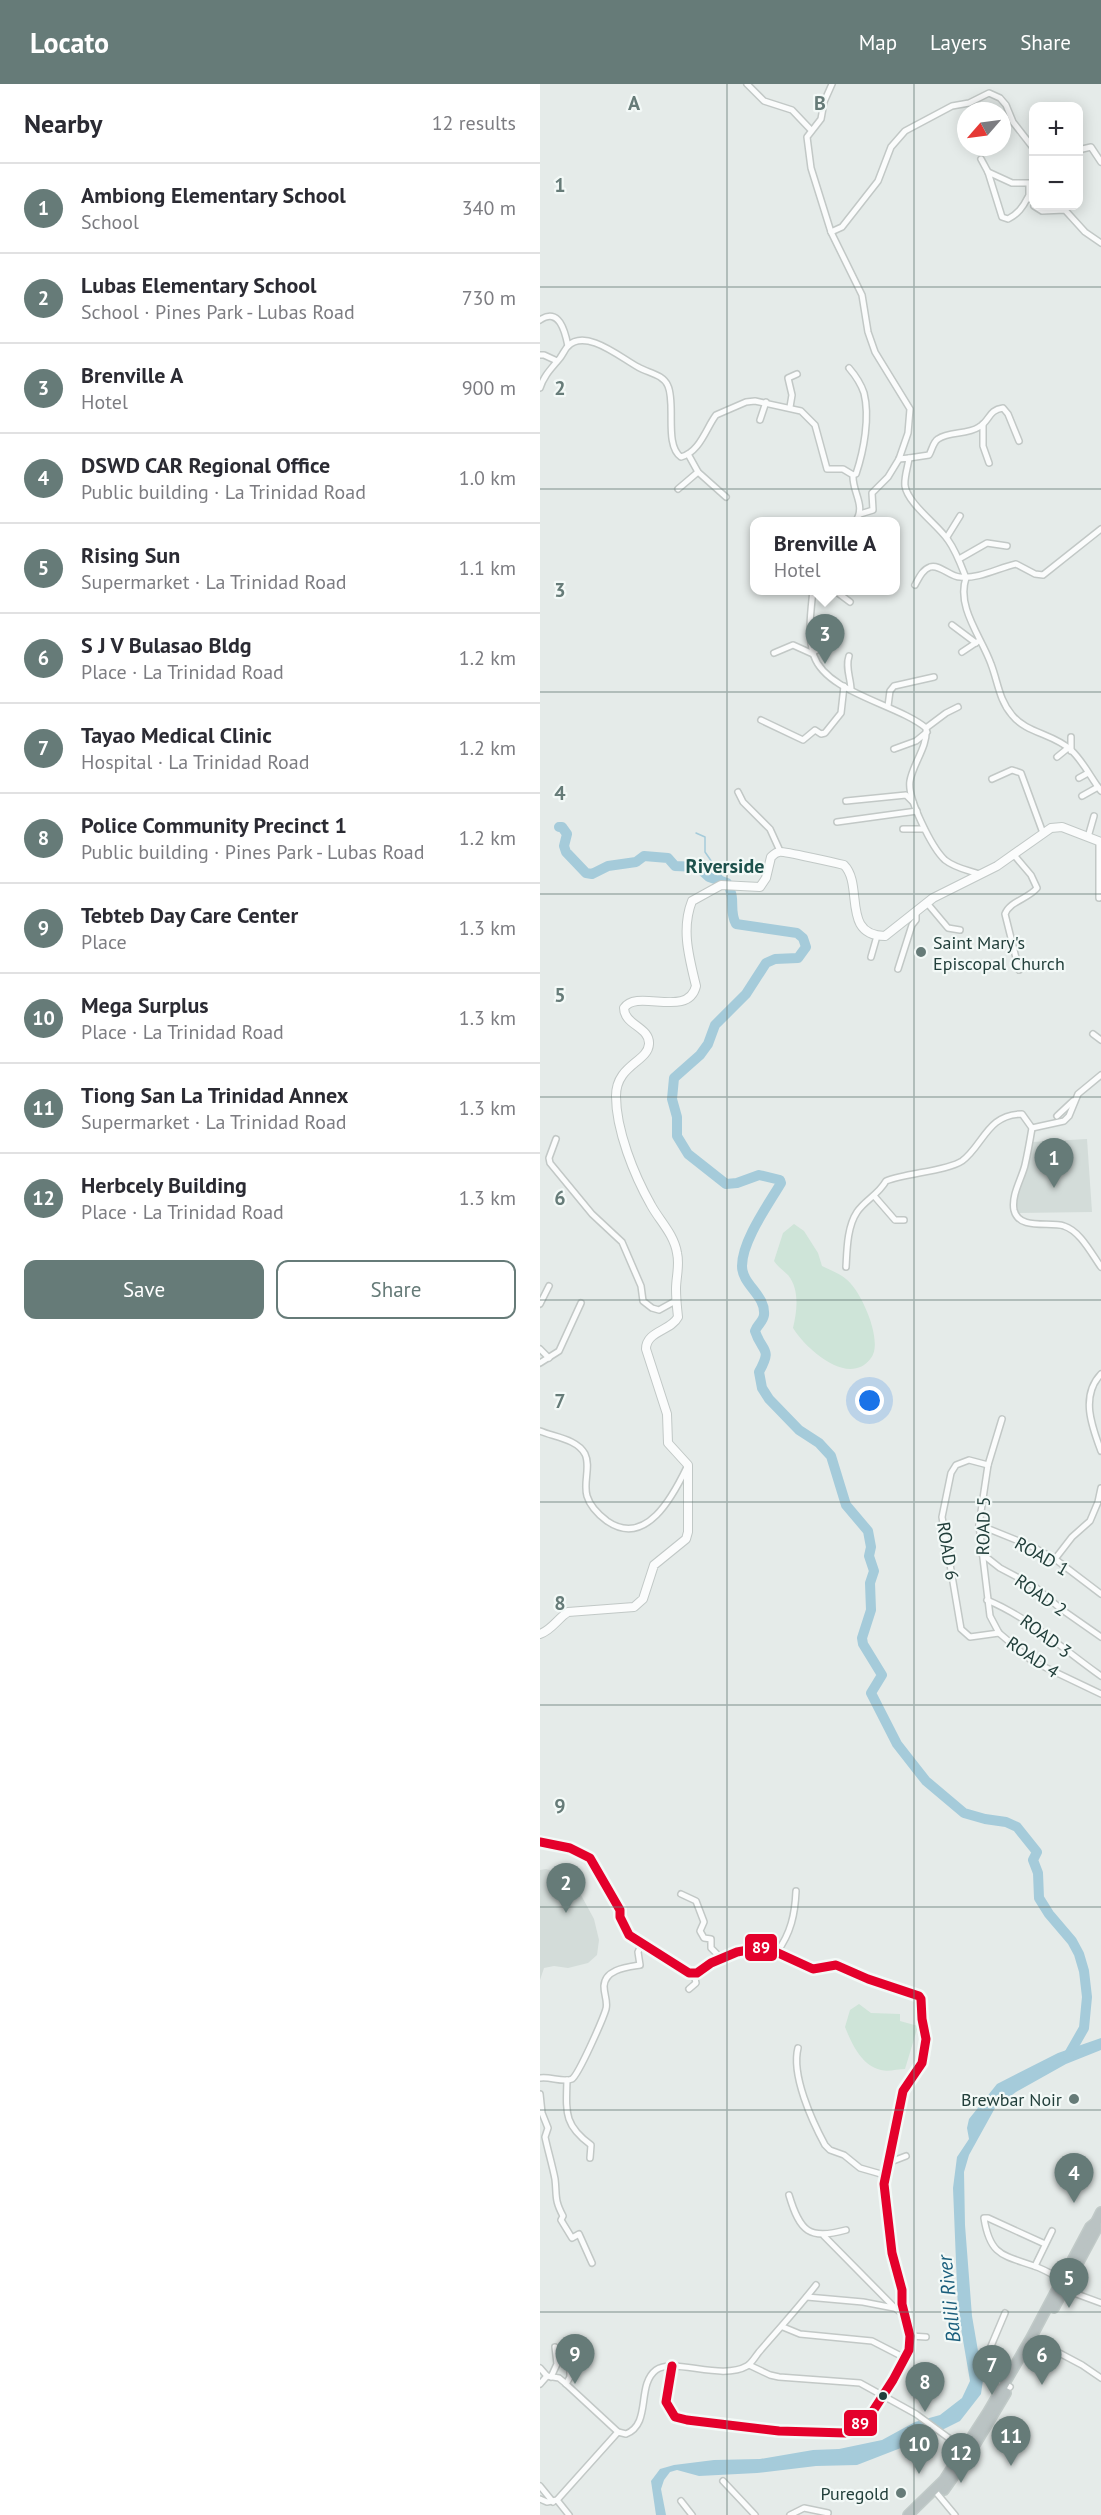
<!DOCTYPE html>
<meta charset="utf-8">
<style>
:root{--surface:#fff;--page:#f2f2f3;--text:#2b2b33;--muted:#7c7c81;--line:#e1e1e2;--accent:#667b78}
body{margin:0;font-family:"PT Sans",sans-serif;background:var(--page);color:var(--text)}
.controls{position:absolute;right:18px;top:18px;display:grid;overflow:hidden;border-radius:12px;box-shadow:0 3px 15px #0003}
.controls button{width:54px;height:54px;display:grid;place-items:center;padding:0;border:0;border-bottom:2px solid var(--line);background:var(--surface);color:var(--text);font:30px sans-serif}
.compass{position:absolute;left:417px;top:18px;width:54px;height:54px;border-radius:50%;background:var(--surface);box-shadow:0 3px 15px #0003;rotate:242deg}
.you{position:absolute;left:330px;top:1317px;width:21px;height:21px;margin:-15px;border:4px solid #fff;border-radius:50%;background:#1a73e8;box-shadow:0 0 0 9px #1a73e833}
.badge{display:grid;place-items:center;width:39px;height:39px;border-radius:50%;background:var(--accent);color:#fff;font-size:20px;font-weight:700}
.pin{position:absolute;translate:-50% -50px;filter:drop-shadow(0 2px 3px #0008)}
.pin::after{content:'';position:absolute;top:32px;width:21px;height:18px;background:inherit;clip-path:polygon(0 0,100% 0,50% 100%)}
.popup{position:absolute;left:210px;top:433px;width:150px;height:78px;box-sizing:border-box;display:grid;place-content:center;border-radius:12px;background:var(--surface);filter:drop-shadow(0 2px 4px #0005);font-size:20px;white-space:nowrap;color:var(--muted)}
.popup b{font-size:22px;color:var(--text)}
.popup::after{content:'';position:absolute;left:50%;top:100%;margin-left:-12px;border:12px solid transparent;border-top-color:var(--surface)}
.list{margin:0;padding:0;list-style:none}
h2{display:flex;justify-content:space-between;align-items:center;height:78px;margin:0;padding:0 24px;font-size:26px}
h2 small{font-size:20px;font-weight:400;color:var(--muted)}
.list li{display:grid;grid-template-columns:39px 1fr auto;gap:18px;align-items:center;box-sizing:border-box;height:90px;padding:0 24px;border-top:2px solid var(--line)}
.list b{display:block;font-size:22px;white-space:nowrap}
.list p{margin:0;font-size:20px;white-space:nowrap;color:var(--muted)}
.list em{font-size:20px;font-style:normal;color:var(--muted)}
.actions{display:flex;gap:12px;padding:18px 24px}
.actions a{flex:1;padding:14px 0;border:2px solid var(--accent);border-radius:12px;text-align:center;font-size:21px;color:var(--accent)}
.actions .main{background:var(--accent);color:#fff}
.map{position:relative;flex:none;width:561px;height:2431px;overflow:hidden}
header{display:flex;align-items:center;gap:36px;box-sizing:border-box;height:84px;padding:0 30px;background:var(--accent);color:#fff}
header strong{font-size:28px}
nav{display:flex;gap:33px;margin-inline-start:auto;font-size:21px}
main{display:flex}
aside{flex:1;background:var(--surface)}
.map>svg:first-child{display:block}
.built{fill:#d3dcd9}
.green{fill:#cee4d8}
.water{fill:#a5cbda}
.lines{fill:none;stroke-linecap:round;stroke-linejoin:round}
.stream{stroke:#a5cbda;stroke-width:1.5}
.river{stroke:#a5cbda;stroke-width:10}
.street-casing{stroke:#c2c8c6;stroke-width:8}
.secondary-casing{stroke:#c1c8c6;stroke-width:10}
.highway-casing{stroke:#c1cac8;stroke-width:12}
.street{stroke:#fbfcfc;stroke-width:5}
.secondary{stroke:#fbfcfc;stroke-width:8}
.highway{stroke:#bac3c3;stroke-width:9}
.bus-1-casing{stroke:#f3f9f7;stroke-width:14}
.bus-1{stroke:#e4002b;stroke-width:9}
.grid{fill:none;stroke:#667b78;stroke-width:1.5;stroke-opacity:0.55}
.poi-dot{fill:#667b78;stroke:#f3f9f7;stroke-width:2}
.bus-dot{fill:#223f3b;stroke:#f3f9f7;stroke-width:2}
.labels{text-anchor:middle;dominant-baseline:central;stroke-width:4.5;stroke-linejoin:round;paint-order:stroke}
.poi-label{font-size:18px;fill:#223f3b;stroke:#f3f9f7;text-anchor:end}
.street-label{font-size:18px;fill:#223f3b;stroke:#f3f9f7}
.neighbourhood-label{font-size:20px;font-weight:bold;fill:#1d514c;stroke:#f3f9f7}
.water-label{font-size:20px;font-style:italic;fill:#1a5e7c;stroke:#f3f9f7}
.grid-label{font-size:20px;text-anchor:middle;font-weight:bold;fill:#667b78;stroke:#f3f9f7;stroke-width:4.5;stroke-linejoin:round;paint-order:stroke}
.line-badge{stroke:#f3f9f7;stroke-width:2}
.badge-label{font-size:16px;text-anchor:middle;font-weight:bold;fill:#fff}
</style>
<header>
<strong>Locato</strong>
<nav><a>Map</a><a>Layers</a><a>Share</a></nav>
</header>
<main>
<aside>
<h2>Nearby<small>12 results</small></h2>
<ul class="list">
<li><span class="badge">1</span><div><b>Ambiong Elementary School</b><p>School</p></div><em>340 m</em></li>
<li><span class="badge">2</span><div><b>Lubas Elementary School</b><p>School · Pines Park - Lubas Road</p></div><em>730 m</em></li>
<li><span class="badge">3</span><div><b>Brenville A</b><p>Hotel</p></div><em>900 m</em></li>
<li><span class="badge">4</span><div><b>DSWD CAR Regional Office</b><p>Public building · La Trinidad Road</p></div><em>1.0 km</em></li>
<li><span class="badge">5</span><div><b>Rising Sun</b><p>Supermarket · La Trinidad Road</p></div><em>1.1 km</em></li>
<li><span class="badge">6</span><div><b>S J V Bulasao Bldg</b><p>Place · La Trinidad Road</p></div><em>1.2 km</em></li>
<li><span class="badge">7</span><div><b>Tayao Medical Clinic</b><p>Hospital · La Trinidad Road</p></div><em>1.2 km</em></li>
<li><span class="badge">8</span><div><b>Police Community Precinct 1</b><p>Public building · Pines Park - Lubas Road</p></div><em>1.2 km</em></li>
<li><span class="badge">9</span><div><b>Tebteb Day Care Center</b><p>Place</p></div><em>1.3 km</em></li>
<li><span class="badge">10</span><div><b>Mega Surplus</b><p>Place · La Trinidad Road</p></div><em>1.3 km</em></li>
<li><span class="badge">11</span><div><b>Tiong San La Trinidad Annex</b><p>Supermarket · La Trinidad Road</p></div><em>1.3 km</em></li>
<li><span class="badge">12</span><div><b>Herbcely Building</b><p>Place · La Trinidad Road</p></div><em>1.3 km</em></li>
</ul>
<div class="actions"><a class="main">Save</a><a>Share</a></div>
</aside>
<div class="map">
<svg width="561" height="2431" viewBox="0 0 561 2431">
<rect width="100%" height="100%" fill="#e5ebe9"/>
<g class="built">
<path d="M547,1055L552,1128L477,1129L475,1112L492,1058Z"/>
<path d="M6,1785L20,1789L34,1798L54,1835L59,1856L57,1871L48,1879L28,1884L14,1882L4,1884L0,1896V1786Z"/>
</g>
<g class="green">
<path d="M254,1140L264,1147L278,1169L282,1182C290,1186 299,1189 306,1195C321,1206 344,1258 331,1274C309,1304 266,1265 253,1244C257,1227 260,1206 248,1191C243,1186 238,1183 234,1177L243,1149Z"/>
<path d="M319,1920L331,1929L360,1930V1937L378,1942L365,1985C358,1985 348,1988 341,1986C321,1981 312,1960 305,1943L310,1926Z"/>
</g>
<path class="water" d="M561,1954V1966L526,1980L476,2008L455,2024L429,2071L424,2088L425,2141L432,2232L443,2296L441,2310L420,2337L384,2355L317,2381L276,2382L217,2389L159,2392L137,2386L130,2388L124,2396L121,2405L126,2431H116L111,2397L120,2385L134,2381L174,2376L220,2375L273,2366L299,2365L342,2356L375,2338L400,2331L422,2314L430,2297L418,2227L413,2104L417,2073L429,2055L427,2044L429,2035L457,2000L518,1969Z"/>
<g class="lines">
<path class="stream" d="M156,749L165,753V768L185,797"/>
<path class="river" d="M19,743H22L27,750L24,762L26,768L46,789L52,790L68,782L96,778L104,772L128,774L135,782L158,783L169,793L187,799C197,816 188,825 196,840L257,849L263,854L266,863L258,874L235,875L226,879L206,910L175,941L168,960L160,971L134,994L132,1015L137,1033V1052L148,1070L186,1100L197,1099L219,1091L240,1096L241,1099C228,1121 202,1157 202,1182C202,1201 226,1211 224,1231C223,1238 217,1241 215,1247C222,1269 233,1263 219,1288L222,1304L229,1315L259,1346L279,1359L291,1372L306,1421L328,1447L331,1463L329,1472L334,1487L330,1499L331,1526L322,1554L323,1560L342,1591L331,1609L357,1660L386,1697L424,1729L445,1735L466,1738L477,1743L497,1768L493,1776L498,1789L499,1814L509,1830L532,1857L539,1870L544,1887L547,1913L544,1944L528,1972"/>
<defs>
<g id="street">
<path d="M207,0L224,17L252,26L271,46"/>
<path d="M292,0L284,18L281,35L267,53L271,84L291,148L322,211L328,248L335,268L370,325L368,349L359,375L348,393L332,409L333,426L320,430"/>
<path d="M538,66L551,63L561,78"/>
<path d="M441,75L448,88L462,133L468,135C478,130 483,123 488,113"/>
<path d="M448,88L472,99H489V115"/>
<path d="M494,122L502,127L525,126L545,148L561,159"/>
<path d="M291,148L302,143L338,97L351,63L365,47L412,22L429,19L449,9L460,14L466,21L473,38L494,65"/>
<path d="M0,236C19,223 25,247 28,262"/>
<path d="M0,271H4L17,277"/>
<path d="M309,284C315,291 321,300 324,309C330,333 324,366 316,390L313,391"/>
<path d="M0,304C4,291 12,284 20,274C23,270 25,265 28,262C46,244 81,274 98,283C108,289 123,290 128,302C136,320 124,361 141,373C160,368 166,344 176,331L206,318L215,317L261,327L275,341L287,385H303L313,391C312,409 327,422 315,438"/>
<path d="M250,323L252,311L248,294L257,290"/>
<path d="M220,336L226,318"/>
<path d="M443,340V362L449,379"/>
<path d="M148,370L158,388L186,413"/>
<path d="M369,374L389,371C392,366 393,358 398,355C409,347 427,351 439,343C450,337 448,326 463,324L468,330L479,357"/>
<path d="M359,375L369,374C368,383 364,393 365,402C368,420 398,441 408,456C416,467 421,481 426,494C416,523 442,554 451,580C458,598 459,616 472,631C486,649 514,650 531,666C543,677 551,694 561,707"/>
<path d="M138,405L158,388"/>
<path d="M407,453L420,432"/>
<path d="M419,475L447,459L467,462"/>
<path d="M375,501C379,494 382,486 390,483C400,480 410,493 420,493C439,495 458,484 476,480L495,490L503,491L561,445"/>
<path d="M273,506C271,526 267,553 274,572C287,609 357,620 386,644C388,663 373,679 370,697C367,714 392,764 405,776C415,784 427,786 439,790"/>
<path d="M294,506L310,518"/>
<path d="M412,541L436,559"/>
<path d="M273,568L292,559"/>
<path d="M422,568L437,558"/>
<path d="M234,569L253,561L273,570"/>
<path d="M309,572C305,584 311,594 311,606"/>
<path d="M348,622L350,607L354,602L394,593"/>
<path d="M221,636L263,656L275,646L281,650L285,649L301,629L304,602"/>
<path d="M386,644L406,629L418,623"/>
<path d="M531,653V667"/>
<path d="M354,665L376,657L387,648"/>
<path d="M517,673L528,664"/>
<path d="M539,694L548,689"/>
<path d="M452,695L472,686L481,689L503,749"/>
<path d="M198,708L203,718L230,745L240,767"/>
<path d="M542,712L558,703"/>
<path d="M306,717L366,711L373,718"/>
<path d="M297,738L377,727"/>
<path d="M363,745H384"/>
<path d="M548,753L554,732"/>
<path d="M474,771L491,791L497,804C488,815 470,817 465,830L479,886"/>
<path d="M559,814V758"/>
<path d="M387,819L408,844L420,846"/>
<path d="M331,873L337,852"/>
<path d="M358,885L372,841L376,836V827"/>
<path d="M553,950L561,956"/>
<path d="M517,1032L533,1017"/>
<path d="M492,1044L524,1037L529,1032L538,1010L561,991"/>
<path d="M16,1055L9,1074L10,1079L52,1130L82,1158L101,1202L103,1217L112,1224L119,1226L137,1216"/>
<path d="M335,1113L355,1136H364"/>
<path d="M306,1183C307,1166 307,1143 317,1128C325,1116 338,1111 346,1097C366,1089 407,1087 422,1077C443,1062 447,1030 482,1030L492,1044C490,1056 488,1068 485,1081C482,1094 471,1111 474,1126C479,1147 510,1137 524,1142C540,1147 551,1169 561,1183"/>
<path d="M0,1220L9,1202"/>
<path d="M0,1265L9,1274"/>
<path d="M0,1279L19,1267L41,1219"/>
<path d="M561,1290C540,1312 552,1343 561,1367"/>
<path d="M462,1335L448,1381L439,1441L450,1532L459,1549L492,1577L561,1610"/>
<path d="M0,1347C14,1353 37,1355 45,1370C51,1382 43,1399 47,1412C50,1422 59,1431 67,1437C106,1464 133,1412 147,1383"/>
<path d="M448,1381L429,1376L416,1381L411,1389L402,1433L421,1545L430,1553L459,1549"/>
<path d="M439,1441L491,1462L515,1475L561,1510"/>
<path d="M441,1469L460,1484L494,1502L521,1525L561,1553"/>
<path d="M515,1475L532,1453L550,1437L558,1418L561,1404"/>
<path d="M447,1516C490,1534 524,1566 561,1592"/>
<path d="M0,1758L30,1764L50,1774L80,1826V1833L89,1851L149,1889H157L171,1879L197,1868L225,1863L273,1885L296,1881L328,1895L379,1912L381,1915L382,1935L386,1955L382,1979L363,2007L344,2100L352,2169L362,2206V2220L370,2252L369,2266L353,2296L333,2327L312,2347L305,2349L239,2347L147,2336L135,2333L126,2318L132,2282"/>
<path d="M141,1810L156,1817L164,1838L160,1847L164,1854L171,1855V1864L181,1874"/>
<path d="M237,1868C251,1849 255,1830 256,1807"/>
<path d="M149,1905L156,1899L154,1890"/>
<path d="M258,1964C251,1991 272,2037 285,2061L290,2066L304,2071L320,2084L341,2090L343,2097"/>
<path d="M0,1994C9,1992 24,1999 32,1995C39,1990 63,1935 66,1925C68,1917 64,1911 64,1902C65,1885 88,1883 100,1881L98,1868L102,1859"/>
<path d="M27,1996C26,2029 24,2041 51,2061L50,2074"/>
<path d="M0,2010L2,2029L8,2044L5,2053C8,2067 12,2080 15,2095C17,2112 14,2115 23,2132L21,2136L32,2154L39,2150L52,2179"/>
<path d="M349,2076L353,2077L366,2072"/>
<path d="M249,2111C260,2148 269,2156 306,2146"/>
<path d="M284,2152L355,2224L365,2232"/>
<path d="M505,2160L448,2134H444C450,2172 463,2171 494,2182C504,2185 515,2192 524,2197"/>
<path d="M495,2182L512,2147"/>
<path d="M523,2205L561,2219"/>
<path d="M267,2213L323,2218L354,2224"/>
<path d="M465,2229L443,2281L445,2288L470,2303"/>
<path d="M243,2243L260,2250L332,2257L365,2274"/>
<path d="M370,2252L386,2253"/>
<path d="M491,2254L542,2281L561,2294"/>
<path d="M209,2281L230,2291L239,2293L320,2299L376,2330L425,2366"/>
<path d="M0,2284L7,2292L19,2294L25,2299L78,2348L86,2350C112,2340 96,2301 116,2286C133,2273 181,2297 207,2282C212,2279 215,2273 219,2268C238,2246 258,2224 276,2201"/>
<path d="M11,2293L17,2280L15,2263"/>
<path d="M0,2300L7,2292"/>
<path d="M26,2300L30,2293V2278"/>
<path d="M183,2397L215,2431"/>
<path d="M0,2402L13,2418"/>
<path d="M395,2407L415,2431"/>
<path d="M0,2415L7,2418L17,2416L78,2348"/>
<path d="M17,2416L29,2431"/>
<path d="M141,2417L152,2431"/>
<path d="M250,2431L264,2424L288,2429"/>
</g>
<path id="secondary" d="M0,1550C12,1546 18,1534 28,1528L94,1523L103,1515L114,1481L146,1455L148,1448V1381L128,1359L127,1330L106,1265C106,1247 131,1247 138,1233C137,1224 136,1214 136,1205C136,1193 140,1181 137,1169C134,1150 119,1136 111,1121C94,1091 76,1046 76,1012C76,981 108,978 109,960C110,943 84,941 84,924C97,904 148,935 156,902C149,873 141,845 152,817L181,801L220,803L226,794L231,773C235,770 234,769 239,768C243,767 296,779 304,781C324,801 301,852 345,852L393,814L457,782L511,744L522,743L561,758"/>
<g id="highway">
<path d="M514,2224L556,2146V2138"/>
<path d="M404,2406L430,2369L466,2309"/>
<path d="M368,2431L404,2396L448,2328L491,2254L550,2143L556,2138L561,2128"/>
</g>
</defs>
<use href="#street" class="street-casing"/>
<use href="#secondary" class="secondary-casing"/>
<use href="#highway" class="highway-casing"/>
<use href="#street" class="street"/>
<use href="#secondary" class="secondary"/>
<use href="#highway" class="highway"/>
<defs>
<path id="bus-1" d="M0,1758L30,1764L50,1774L80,1826V1833L89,1851L149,1889H157L171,1879L197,1868L225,1863L273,1885L296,1881L328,1895L379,1912L381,1915L382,1935L386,1955L382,1979L363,2007L344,2100L352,2169L362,2206V2220L370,2252L369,2266L353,2296L333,2327L312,2347L305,2349L239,2347L147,2336L135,2333L126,2318L132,2282"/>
</defs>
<use href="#bus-1" class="bus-1-casing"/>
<use href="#bus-1" class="bus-1"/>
</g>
<path class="grid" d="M187,0V2431M374,0V2431M0,203H561M0,405H561M0,608H561M0,810H561M0,1013H561M0,1216H561M0,1418H561M0,1621H561M0,1823H561M0,2026H561M0,2228H561"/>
<g class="poi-dot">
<circle cx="381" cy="868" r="6"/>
<circle cx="534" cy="2015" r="6"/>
<circle cx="361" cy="2409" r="6"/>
</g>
<circle class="bus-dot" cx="343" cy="2312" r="5"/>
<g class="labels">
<g class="poi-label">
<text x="393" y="858" text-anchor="start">Saint Mary's<tspan x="393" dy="21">Episcopal Church</tspan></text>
<text x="522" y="2015">Brewbar Noir</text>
<text x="349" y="2409">Puregold</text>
</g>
<g class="street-label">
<text transform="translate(443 1442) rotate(-89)">ROAD 5</text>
<text transform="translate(408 1467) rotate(81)">ROAD 6</text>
<text transform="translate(502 1472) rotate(30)">ROAD 1</text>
<text transform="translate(501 1511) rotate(35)">ROAD 2</text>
<text transform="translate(506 1552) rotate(37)">ROAD 3</text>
<text transform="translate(493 1573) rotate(34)">ROAD 4</text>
</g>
<g class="neighbourhood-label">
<text x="185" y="782">Riverside</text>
</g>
<g class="water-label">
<text transform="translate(409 2215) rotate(-96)">Balili River</text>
</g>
</g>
<g class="grid-label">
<text x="94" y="26">A</text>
<text x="280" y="26">B</text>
<text x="20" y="108">1</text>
<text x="20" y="311">2</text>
<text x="20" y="513">3</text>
<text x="20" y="716">4</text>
<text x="20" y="918">5</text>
<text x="20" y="1121">6</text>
<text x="20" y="1324">7</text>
<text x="20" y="1526">8</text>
<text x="20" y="1729">9</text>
</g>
<g class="line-badge">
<rect x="204" y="1849" width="34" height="29" rx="6" fill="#e4002b"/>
<rect x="303" y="2325" width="35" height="28" rx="6" fill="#e4002b"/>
</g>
<g class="badge-label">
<text x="221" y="1869">89</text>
<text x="320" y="2345">89</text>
</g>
</svg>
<div class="controls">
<button>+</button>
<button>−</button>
</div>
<svg class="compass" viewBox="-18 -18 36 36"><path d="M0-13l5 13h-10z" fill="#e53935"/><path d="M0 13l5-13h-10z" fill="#7c7c81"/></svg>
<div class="you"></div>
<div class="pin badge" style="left:514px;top:1104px">1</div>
<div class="pin badge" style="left:26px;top:1829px">2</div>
<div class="pin badge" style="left:285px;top:580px">3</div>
<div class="popup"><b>Brenville A</b>Hotel</div>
<div class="pin badge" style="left:534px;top:2119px">4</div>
<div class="pin badge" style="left:529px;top:2224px">5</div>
<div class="pin badge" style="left:502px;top:2301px">6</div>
<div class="pin badge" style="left:452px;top:2311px">7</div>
<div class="pin badge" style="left:385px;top:2328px">8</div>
<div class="pin badge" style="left:35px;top:2300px">9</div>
<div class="pin badge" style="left:379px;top:2390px">10</div>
<div class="pin badge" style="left:471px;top:2382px">11</div>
<div class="pin badge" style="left:421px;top:2399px">12</div>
</div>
</main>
